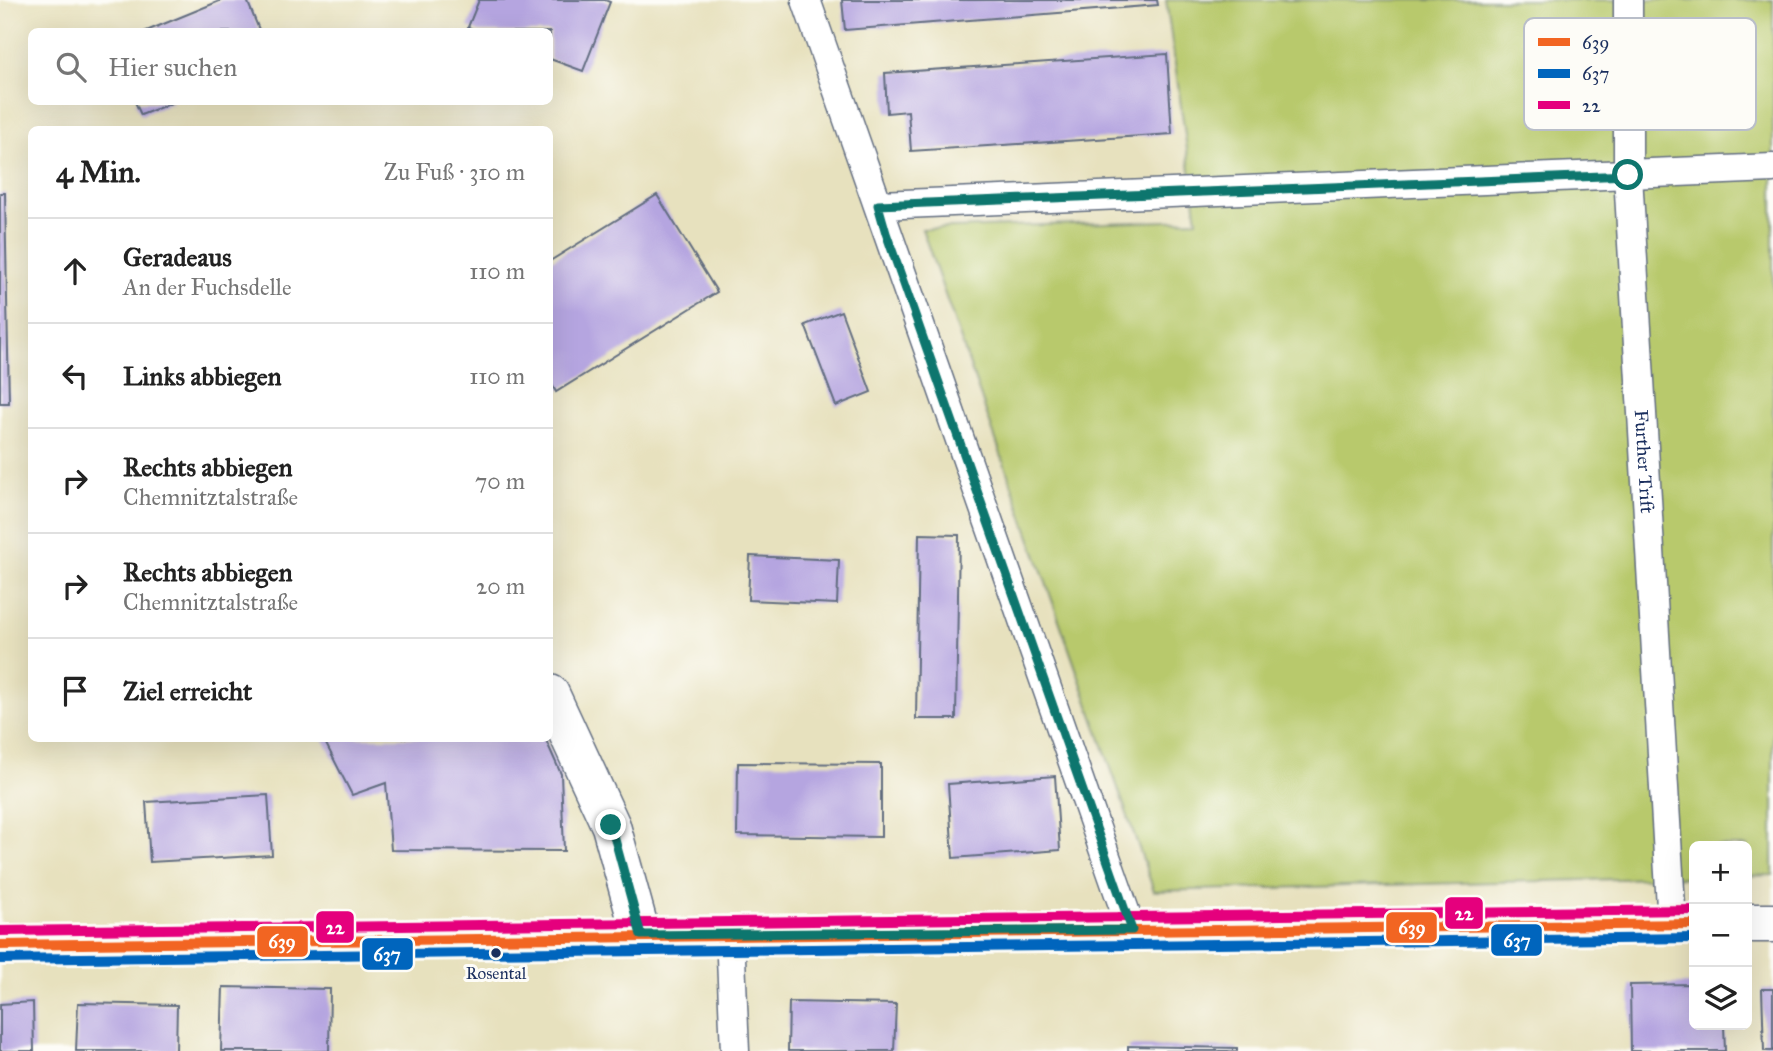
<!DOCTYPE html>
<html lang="de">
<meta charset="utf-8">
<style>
:root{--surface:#fff;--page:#f2f2f2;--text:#222;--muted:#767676;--line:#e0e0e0}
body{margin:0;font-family:"IM FELL Great Primer",serif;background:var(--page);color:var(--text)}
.controls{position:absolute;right:21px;bottom:21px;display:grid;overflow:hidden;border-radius:10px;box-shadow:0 7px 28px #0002}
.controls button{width:63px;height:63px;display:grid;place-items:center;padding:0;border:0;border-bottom:2px solid var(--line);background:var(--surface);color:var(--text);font:35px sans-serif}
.stop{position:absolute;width:21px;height:21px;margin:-16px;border:5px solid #0f766e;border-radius:50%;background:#fff}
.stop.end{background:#0f766e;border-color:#fff;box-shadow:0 2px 7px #0008}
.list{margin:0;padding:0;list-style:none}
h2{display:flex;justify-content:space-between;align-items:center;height:91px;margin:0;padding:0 28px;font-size:30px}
h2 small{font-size:23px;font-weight:400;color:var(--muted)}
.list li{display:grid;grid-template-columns:46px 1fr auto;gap:21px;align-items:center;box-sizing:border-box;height:105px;padding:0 28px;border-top:2px solid var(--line)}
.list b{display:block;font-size:26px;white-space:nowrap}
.list p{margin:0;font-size:23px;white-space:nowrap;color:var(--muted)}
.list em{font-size:23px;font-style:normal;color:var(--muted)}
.icon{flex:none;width:38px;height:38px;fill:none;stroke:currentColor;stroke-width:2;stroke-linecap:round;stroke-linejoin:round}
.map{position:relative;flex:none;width:1773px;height:1051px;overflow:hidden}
.search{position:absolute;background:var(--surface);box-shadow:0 7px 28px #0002;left:28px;top:28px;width:525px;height:77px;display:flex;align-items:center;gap:18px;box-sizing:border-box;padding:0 24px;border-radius:10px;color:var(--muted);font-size:26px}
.panel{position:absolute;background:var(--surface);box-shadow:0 7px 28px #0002;left:28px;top:126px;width:525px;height:616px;border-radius:10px}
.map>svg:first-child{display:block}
.green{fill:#b8c96c;stroke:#6a7c65;stroke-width:2}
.building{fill:#b5a5e0}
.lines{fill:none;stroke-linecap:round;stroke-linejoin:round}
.lane-casing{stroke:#626d80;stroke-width:31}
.street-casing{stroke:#626d80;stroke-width:41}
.primary-casing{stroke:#626d80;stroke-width:41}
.lane{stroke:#fff;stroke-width:28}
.street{stroke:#fff;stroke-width:38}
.primary{stroke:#fff;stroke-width:38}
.bus-1-casing{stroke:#fdfcf7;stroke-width:16}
.bus-2-casing{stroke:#fdfcf7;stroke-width:16}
.bus-3-casing{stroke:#fdfcf7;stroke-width:16}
.bus-1{stroke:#f26522;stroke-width:10}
.bus-2{stroke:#0065bd;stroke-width:10}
.bus-3{stroke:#e5007d;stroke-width:10}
.route{stroke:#0f766e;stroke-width:9}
.bus-dot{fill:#1b2f5e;stroke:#fdfcf7;stroke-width:2.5}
.labels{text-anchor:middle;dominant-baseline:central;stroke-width:6;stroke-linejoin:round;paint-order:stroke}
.bus-label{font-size:17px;fill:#1b2f5e;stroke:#fdfcf7}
.street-label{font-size:19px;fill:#1b2f5e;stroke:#fdfcf7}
.key{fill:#fdfcf7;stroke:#b9bec9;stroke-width:2}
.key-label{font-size:19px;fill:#1b2f5e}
.line-badge{stroke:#fdfcf7;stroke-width:2.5}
.badge-label{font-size:19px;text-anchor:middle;font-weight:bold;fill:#fff}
</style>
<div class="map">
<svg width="1773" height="1051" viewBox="0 0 1773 1051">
<rect width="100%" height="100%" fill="#fdfcf7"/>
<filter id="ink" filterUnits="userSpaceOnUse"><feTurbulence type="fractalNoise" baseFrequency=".0143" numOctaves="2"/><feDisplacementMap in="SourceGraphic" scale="14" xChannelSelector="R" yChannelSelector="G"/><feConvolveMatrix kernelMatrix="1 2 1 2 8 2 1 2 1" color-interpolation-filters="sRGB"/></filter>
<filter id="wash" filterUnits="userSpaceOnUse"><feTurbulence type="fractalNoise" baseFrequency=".00686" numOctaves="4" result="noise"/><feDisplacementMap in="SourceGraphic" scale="28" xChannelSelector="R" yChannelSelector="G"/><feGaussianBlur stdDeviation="1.57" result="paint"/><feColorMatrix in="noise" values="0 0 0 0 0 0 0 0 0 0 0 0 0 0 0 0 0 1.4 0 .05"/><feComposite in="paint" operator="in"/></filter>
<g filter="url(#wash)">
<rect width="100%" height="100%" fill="#e7e1be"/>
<path class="green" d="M1166,0H1773V875L1747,876V846H1694V877L1154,891L922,229L1197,220Z"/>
<g id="blocks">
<g class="building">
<path d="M222,0H247L260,32H144Z"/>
<path d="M479,0H605L610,2L583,71L550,59V32H479L468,27Z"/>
<path d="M842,0H1157L1158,5L845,30Z"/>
<path d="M1167,54L1172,134L911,151L908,111L887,113L885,73Z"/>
<path d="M135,102H174L141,115Z"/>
<path d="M0,193H5L9,403H0Z"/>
<path d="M657,195L717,292L556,392L550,381V261Z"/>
<path d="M841,311L871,392L836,406L805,325Z"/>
<path d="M919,534L959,535L956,719H916Z"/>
<path d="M750,556L839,560L837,604L748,600Z"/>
<path d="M323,738H545L561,774L564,851L391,850L386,783L352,795Z"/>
<path d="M738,763L881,764V837L737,835Z"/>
<path d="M1055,776L1060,850L953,858L948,784Z"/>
<path d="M268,795L272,855L150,862L146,802Z"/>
<path d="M1694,984V1025H1724L1725,1051H1631L1630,985Z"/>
<path d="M223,987L330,989L329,1051H221Z"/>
<path d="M1762,989H1773V1051H1764Z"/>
<path d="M33,1002L34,1051H0V1004Z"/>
<path d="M789,1002L896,1004L894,1051H788Z"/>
<path d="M78,1003L177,1005L176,1051H76Z"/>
<path d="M1128,1046L1237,1048V1051H1128Z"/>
</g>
</g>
</g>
<g filter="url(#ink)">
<use href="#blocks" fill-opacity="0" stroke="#626d80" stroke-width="2"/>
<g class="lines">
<defs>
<g id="lane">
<path d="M806,0L1132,931"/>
<path id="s1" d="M1628,0V175L1672,924"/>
<path d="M879,205L1773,168"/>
<path d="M730,934L735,1051"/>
</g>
<path id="street" d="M550,694L611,826L641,935"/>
<g id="primary">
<path d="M1747,923H1773"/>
<path d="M0,945L1694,924"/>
</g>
</defs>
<use href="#lane" class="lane-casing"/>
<use href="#street" class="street-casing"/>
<use href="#primary" class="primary-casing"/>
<use href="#lane" class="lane"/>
<use href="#street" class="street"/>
<use href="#primary" class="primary"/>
<defs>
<path id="bus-1" d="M0,945L1694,924"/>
<path id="bus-2" d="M0,959L1694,938"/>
<path id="bus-3" d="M0,931L1694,910"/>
</defs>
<use href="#bus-1" class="bus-1-casing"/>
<use href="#bus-2" class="bus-2-casing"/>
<use href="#bus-3" class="bus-3-casing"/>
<use href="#bus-1" class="bus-1"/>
<use href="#bus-2" class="bus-2"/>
<use href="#bus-3" class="bus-3"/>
</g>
</g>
<g class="lines" filter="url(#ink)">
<path class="route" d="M611,825L641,935L1132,930L886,233L878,205L1628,175"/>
</g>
<circle class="bus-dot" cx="496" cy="953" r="6"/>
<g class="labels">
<g class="bus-label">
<text x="496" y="973">Rosental</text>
</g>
<g class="street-label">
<text stroke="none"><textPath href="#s1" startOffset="462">Further Trift</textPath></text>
</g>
</g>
<rect x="1524" y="18" width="232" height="112" rx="10" class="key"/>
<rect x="1538" y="38" width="32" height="8" fill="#f26522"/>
<rect x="1538" y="69" width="32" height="9" fill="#0065bd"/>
<rect x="1538" y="101" width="32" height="8" fill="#e5007d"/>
<g class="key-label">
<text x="1582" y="49">639</text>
<text x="1582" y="80">637</text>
<text x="1582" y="112">22</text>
</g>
<g class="line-badge">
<rect x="1444" y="896" width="40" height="34" rx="7" fill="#e5007d"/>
<rect x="315" y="910" width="40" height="34" rx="7" fill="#e5007d"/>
<rect x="1385" y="911" width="53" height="33" rx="7" fill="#f26522"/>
<rect x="1490" y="923" width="53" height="34" rx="7" fill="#0065bd"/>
<rect x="256" y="925" width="53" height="33" rx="7" fill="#f26522"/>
<rect x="361" y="937" width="53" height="34" rx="7" fill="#0065bd"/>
</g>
<g class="badge-label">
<text x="1464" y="920">22</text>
<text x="335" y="934">22</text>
<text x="1412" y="934">639</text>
<text x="1517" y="947">637</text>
<text x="282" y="948">639</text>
<text x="387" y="961">637</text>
</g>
</svg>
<div class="controls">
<button>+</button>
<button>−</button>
<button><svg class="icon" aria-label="layers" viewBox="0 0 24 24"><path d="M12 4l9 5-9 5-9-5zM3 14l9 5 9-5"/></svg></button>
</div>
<div class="stop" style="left:1628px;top:175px"></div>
<div class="stop end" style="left:611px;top:825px"></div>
<div class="search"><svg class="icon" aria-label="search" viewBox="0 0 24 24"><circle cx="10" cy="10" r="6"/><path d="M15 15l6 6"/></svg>Hier suchen</div>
<section class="panel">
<h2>4 Min.<small>Zu Fuß · 310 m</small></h2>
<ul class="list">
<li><svg class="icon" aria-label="ahead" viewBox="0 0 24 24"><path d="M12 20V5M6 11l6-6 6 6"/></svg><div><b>Geradeaus</b><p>An der Fuchsdelle</p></div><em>110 m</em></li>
<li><svg class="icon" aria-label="left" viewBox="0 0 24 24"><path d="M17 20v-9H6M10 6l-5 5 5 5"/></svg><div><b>Links abbiegen</b></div><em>110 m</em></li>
<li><svg class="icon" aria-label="right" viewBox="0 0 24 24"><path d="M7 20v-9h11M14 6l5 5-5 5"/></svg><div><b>Rechts abbiegen</b><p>Chemnitztalstraße</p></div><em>70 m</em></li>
<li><svg class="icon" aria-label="right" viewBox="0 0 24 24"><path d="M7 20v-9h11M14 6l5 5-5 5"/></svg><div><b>Rechts abbiegen</b><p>Chemnitztalstraße</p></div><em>20 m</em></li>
<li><svg class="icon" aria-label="arrive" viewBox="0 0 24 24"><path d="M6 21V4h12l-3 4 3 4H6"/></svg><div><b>Ziel erreicht</b></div></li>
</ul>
</section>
</div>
